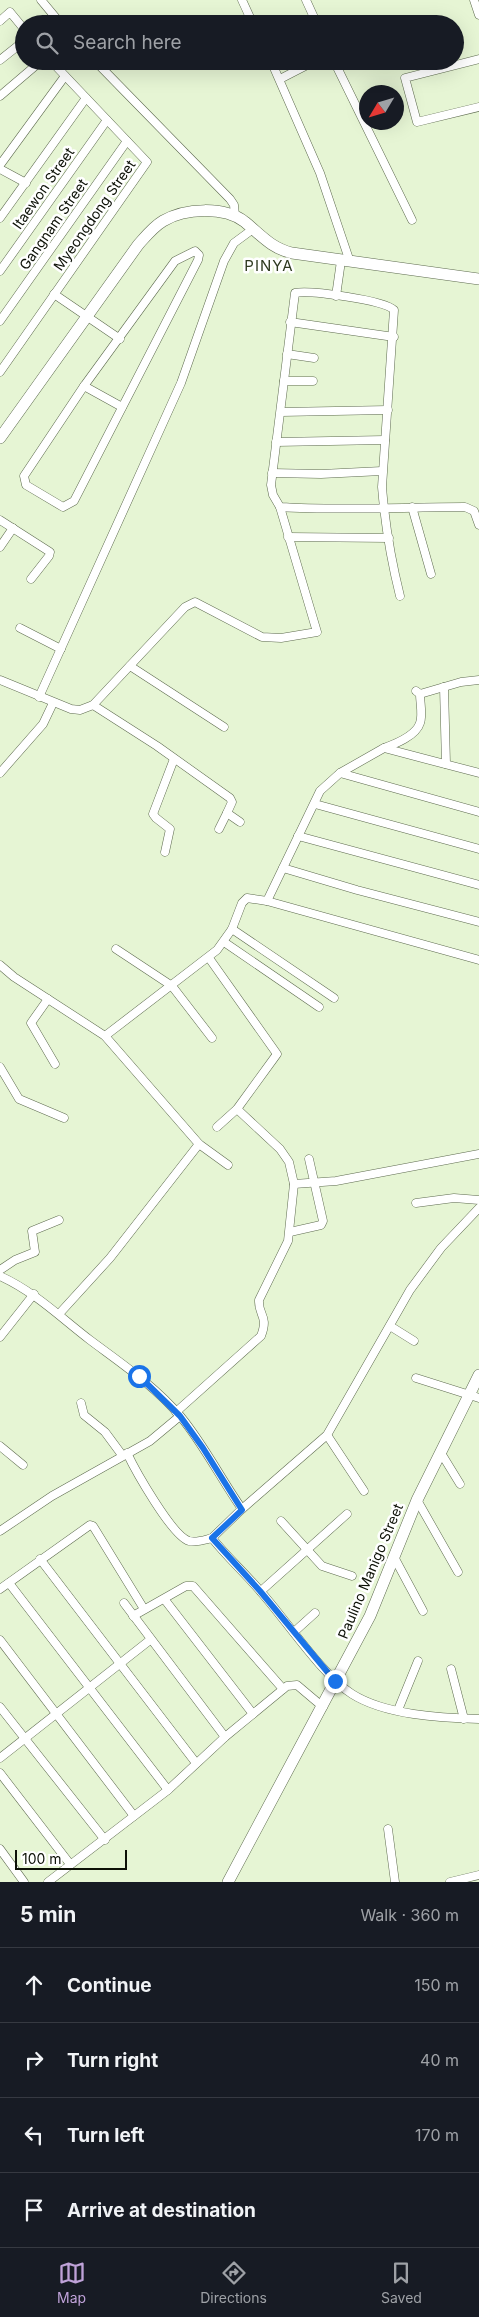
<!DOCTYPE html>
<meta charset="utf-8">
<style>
:root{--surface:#171b24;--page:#20242c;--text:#f1f3f6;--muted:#9ea1a6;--line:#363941;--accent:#bfa2d8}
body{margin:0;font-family:Inter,sans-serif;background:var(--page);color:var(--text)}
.compass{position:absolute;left:359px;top:85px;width:45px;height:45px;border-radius:50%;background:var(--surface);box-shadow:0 5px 20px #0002;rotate:232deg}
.scale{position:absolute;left:15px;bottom:12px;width:112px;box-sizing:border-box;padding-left:5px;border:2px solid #0d1107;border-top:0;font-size:14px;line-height:18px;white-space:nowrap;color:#0d1107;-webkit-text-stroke:4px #fff;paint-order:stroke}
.stop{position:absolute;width:15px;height:15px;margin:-11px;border:4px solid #1a73e8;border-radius:50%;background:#fff}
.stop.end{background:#1a73e8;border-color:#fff;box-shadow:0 1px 5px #0008}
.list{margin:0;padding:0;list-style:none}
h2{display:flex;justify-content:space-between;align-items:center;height:65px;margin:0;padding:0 20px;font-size:21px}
h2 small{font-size:16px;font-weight:400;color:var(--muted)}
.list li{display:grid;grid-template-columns:32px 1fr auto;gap:15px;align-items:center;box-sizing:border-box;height:75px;padding:0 20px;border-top:1px solid var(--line)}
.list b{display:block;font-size:19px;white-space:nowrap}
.list em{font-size:16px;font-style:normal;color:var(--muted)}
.icon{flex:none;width:28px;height:28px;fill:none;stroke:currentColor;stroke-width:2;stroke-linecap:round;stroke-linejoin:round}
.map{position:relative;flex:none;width:479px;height:1882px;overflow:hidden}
.search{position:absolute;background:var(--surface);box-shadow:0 5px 20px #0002;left:15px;right:15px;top:15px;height:55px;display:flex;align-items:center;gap:12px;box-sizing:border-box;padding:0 18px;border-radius:28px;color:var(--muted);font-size:19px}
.sheet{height:365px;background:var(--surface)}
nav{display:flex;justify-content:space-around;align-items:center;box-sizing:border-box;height:70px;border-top:1px solid var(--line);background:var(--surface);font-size:14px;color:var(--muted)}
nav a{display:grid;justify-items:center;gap:2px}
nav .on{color:var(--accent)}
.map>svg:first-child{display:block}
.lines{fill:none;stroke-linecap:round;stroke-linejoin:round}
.street-casing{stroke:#5e6b4f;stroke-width:9}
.secondary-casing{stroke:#5e6b4f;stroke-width:12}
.street{stroke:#fff;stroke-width:8}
.secondary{stroke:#fff;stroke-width:11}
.route{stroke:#1a73e8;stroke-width:6}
.labels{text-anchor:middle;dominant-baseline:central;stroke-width:5;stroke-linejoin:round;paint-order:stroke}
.street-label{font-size:14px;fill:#0d1107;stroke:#fff}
.neighbourhood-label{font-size:15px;letter-spacing:1px;fill:#2f3a20;stroke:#fff}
</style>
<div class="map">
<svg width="479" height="1882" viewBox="0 0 479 1882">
<rect width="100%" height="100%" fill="#e6f5d4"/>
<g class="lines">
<defs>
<g id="street">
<path d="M41,0L61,24"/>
<path d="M242,0L253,24"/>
<path d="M306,0L317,24"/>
<path d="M474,0L479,15"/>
<path d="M0,21L10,12L24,29"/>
<path d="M479,59L405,78L417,122L479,107"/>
<path d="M0,60L24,41"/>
<path d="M95,61L230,199L234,205L235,216"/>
<path d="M271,61L320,173L350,262"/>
<path d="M334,61L412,220"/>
<path d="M280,79L315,61"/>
<path d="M0,96L41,61"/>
<path d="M0,165L65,76"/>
<path d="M0,169L26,183"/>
<path d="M0,218L86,98"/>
<path d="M195,251L199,255L198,260L74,501L63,507L26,485L24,476L84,386L175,261Z"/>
<path d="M0,271L107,120"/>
<path d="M54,294L120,339"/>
<path d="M336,296L341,261"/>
<path d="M0,321L127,141"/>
<path d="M290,322L394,337"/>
<path d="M287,354L314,358"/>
<path d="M0,372L147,162L51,61"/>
<path d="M284,381H313"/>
<path d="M84,386L122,407"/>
<path d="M281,412L388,410"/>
<path d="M276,442L385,440"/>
<path d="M272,473L321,474L382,471"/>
<path d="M412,507L431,574"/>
<path d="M0,520L50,552L49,556L31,579"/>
<path d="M288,537L389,538"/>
<path d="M0,547L13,528"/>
<path d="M400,596C391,560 385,524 382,487L394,310C384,300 310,290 295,293L271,485L273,495L280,507C341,511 404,507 465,507L474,511L479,525"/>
<path d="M20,628L61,649"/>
<path d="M130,666L224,727"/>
<path d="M0,680L71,709L80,710L93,705L185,607L195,602L262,637L281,638L317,632L280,507"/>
<path d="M444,687L446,764"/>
<path d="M420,694L461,682L479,680"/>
<path d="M39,697L181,383L224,261L234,243L253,229"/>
<path d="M93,705L157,746L230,798L232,802L227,813L240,822"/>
<path d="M384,748C395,744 416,736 420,723C423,715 420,703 420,694L416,691"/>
<path d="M0,773L43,724L53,703"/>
<path d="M340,773L479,812"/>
<path d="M315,804L479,849"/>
<path d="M219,829L227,813"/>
<path d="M298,836L479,885"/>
<path d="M165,852L170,829L156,818L153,814L174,759"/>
<path d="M283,868L357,890L479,922"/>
<path d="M267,901L320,791L340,773L384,748L479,773"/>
<path d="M232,929L334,998"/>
<path d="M224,942L319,1007"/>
<path d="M116,949L172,986L212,1038"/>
<path d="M209,958L277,1054L237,1109L217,1127"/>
<path d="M0,965L14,977L105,1036L199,1144L228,1165"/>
<path d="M48,999L31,1023L55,1064"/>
<path d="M105,1036L217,950L232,929L242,903L247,898L267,901L479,960"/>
<path d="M0,1067L19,1099L64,1118"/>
<path d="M237,1109L280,1149L289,1162L294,1184L336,1181L479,1154"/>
<path d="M416,1203L454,1198L479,1200"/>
<path d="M290,1232L321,1225L323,1221L309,1159"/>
<path d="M0,1270L15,1260L35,1252L32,1231L59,1220"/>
<path d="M0,1276C35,1292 60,1317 90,1340C122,1364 155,1386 181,1417C204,1445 221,1479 242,1509L212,1538C227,1557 245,1573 261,1592C286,1620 322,1675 352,1694C385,1715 441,1718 479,1719"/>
<path d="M59,1314L110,1258L199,1144"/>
<path d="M390,1326L414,1341"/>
<path d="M0,1337L34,1294"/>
<path d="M416,1378L479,1398"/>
<path d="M81,1403L84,1415L105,1432L122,1455"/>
<path d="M176,1412L261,1336C269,1315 258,1316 259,1300L288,1241L294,1184"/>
<path d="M327,1435L364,1491"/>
<path d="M0,1446L23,1465"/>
<path d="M127,1453C135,1470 172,1536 189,1541C197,1543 204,1540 212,1538"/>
<path d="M441,1453L460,1484"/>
<path d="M417,1500L458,1572"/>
<path d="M242,1509L327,1435L410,1290L441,1248L479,1208"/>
<path d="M281,1521L322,1566L352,1576"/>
<path d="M0,1531L52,1496L150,1441L180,1416"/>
<path d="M394,1557L423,1611"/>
<path d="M40,1559L196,1763"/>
<path d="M9,1583L168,1790"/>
<path d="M0,1589L90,1525L93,1526L144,1609"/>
<path d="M261,1591L347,1514"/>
<path d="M165,1600L253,1714"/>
<path d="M124,1603L225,1737"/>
<path d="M133,1616L186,1586H193L283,1689"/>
<path d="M294,1632L315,1613"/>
<path d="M0,1640L134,1816"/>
<path d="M451,1669L464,1719"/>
<path d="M0,1707L105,1840"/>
<path d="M398,1710L418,1661"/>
<path d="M0,1758L150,1640"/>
<path d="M0,1773L70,1864"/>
<path d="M388,1829L395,1882"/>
<path d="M0,1849L24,1882"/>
<path d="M48,1882L168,1790L225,1737L287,1686L297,1685L323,1707"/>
<path d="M450,1882L479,1875"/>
</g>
<g id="secondary">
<path d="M0,438L138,245C146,236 153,227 163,221C185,208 224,206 245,222C261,235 271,248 292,253L479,279"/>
<path d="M228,1882L370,1616L417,1500L479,1375"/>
</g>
</defs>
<use href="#street" class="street-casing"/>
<use href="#secondary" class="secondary-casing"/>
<use href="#street" class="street"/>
<use href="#secondary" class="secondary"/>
</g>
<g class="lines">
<path class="route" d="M139,1376L180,1416L203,1448L242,1510L212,1538L260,1591L335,1681"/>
</g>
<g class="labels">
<g class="street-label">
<text transform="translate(43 188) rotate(-55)">Itaewon Street</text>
<text transform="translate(94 215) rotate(-55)">Myeongdong Street</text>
<text transform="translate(53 224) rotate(-55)">Gangnam Street</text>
<text transform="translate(370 1571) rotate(-67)">Paulino Manigo Street</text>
</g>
<g class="neighbourhood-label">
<text x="269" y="265">PINYA</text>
</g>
</g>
</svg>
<svg class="compass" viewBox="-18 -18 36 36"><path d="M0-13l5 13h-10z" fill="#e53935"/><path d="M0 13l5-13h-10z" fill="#9ea1a6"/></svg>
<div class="scale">100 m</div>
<div class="stop" style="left:139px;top:1376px"></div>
<div class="stop end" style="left:335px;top:1681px"></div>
<div class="search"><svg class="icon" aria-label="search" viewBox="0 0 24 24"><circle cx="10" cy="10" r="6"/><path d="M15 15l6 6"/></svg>Search here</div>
</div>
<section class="sheet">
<h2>5 min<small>Walk · 360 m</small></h2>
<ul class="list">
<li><svg class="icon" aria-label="ahead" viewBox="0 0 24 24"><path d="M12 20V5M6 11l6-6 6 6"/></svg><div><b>Continue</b></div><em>150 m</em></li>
<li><svg class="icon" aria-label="right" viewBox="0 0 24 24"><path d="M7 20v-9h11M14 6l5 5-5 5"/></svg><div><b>Turn right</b></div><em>40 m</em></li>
<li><svg class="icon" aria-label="left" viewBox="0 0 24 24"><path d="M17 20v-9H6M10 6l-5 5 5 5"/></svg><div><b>Turn left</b></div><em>170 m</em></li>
<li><svg class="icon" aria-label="arrive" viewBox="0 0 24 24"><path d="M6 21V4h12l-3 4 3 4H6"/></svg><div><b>Arrive at destination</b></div></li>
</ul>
</section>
<nav>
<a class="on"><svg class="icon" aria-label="map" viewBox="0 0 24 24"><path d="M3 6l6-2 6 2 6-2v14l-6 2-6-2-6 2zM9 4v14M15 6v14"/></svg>Map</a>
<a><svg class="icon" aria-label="directions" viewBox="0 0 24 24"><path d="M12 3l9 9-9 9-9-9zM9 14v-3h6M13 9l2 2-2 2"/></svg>Directions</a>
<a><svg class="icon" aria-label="saved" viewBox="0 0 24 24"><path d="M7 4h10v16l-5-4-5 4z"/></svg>Saved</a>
</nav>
